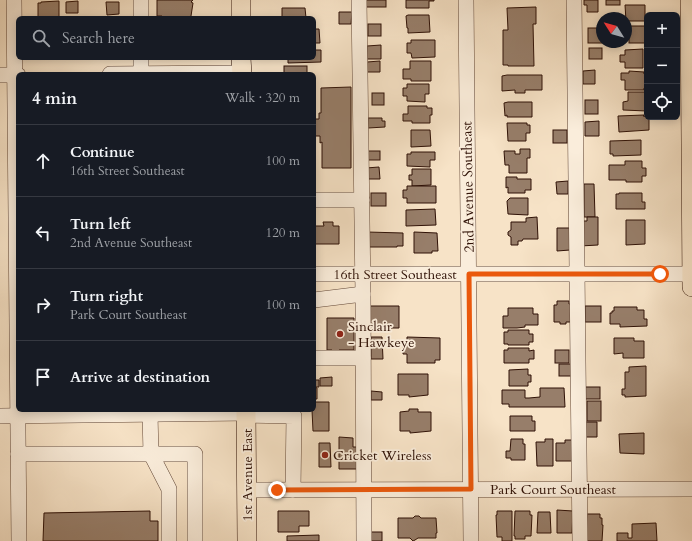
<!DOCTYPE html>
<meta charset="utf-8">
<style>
:root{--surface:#171b24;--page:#242831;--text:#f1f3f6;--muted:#9ea1a6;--line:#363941}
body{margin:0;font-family:Cardo,serif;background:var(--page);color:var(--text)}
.controls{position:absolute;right:12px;top:12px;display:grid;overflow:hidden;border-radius:6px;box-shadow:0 2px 10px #0003}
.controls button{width:36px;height:36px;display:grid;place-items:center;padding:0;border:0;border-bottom:1px solid var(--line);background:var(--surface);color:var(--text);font:20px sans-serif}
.compass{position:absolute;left:596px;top:12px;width:36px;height:36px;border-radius:50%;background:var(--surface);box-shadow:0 2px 10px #0003;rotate:307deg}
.stop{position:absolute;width:12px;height:12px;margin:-9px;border:3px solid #ea580c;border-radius:50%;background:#fff}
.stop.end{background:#ea580c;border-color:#fff;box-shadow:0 1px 4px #0008}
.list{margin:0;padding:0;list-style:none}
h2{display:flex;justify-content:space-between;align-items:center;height:52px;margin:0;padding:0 16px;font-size:17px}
h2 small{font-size:13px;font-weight:400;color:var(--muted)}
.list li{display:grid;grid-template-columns:26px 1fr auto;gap:12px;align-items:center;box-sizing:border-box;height:72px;padding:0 16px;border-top:1px solid var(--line)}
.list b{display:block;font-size:15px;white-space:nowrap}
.list p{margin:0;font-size:13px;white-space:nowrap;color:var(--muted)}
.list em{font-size:13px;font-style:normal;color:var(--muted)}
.icon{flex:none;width:22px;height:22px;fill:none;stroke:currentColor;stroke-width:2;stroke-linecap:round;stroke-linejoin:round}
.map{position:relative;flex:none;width:692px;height:541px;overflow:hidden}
.search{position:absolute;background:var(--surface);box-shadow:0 2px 10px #0003;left:16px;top:16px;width:300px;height:44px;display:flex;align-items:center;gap:10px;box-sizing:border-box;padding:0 14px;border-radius:6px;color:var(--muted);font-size:15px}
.panel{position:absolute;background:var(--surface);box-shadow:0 2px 10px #0003;left:16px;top:72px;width:300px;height:340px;border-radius:6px}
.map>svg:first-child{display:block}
.building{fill:#977e6a;stroke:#2f1106}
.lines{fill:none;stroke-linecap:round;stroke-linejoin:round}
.minor-casing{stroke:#614636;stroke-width:16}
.major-casing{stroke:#2f1106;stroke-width:20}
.minor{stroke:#faeddb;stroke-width:15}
.major{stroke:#f7e3c7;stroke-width:19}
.route{stroke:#ea580c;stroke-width:5}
.poi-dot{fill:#8f2418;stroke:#faeddb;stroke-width:1.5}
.labels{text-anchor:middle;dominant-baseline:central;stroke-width:3.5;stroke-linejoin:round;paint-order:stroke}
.street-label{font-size:14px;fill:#2f1106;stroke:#faeddb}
.poi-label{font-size:14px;fill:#2f1106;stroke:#faeddb;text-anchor:start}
</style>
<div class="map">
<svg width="692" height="541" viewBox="0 0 692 541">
<rect width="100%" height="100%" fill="#f7e3c7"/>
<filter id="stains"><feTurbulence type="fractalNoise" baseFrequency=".005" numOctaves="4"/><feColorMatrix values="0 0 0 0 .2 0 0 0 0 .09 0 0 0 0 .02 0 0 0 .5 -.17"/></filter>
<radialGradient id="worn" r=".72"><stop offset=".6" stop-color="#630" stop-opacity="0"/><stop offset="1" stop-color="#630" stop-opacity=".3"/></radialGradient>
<g class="building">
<path d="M157,0H193L191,2L193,3L191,16L190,18H162V16H157Z"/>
<rect x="366" y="0" width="20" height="7"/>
<path d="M406,0H434V1H429V8H406Z"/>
<path d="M584,0H598V12H587V5H584Z"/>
<rect x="606" y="0" width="14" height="5"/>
<path d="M59,1V18H40V17H38V3H41V2Z"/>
<path d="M78,1V13H66V2Z"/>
<path d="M106,2H119V14L107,15Z"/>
<path d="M625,5H645V21H626Z"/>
<path d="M536,7V24H533L534,66H508V65H503V30H508L507,8Z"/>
<path d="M282,8H305L306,18H282Z"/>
<path d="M339,12H352L351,24H339Z"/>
<path d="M408,15H429L430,32L408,33V28H407L406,16Z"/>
<rect x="368" y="24" width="13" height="12"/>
<rect x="629" y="26" width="16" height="17"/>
<rect x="588" y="28" width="14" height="15"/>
<path d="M314,29H319L320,43H314Z"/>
<path d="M411,40H435V57L412,58L411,53H407V43H411Z"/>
<path d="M381,45V59H367V46Z"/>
<rect x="589" y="48" width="13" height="11"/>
<path d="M643,49V68H625V62H620V55H625V50Z"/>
<path d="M314,50H321V62L288,63V58H314Z"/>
<path d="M380,61V72H367V62Z"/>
<path d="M410,61H431V81H411V79H403V69H410Z"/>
<rect x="284" y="66" width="23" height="8"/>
<path d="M595,70V84H583V71Z"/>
<path d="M629,71L644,72V74H647V88H644V90H625V80H621V73H629Z"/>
<path d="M507,75H542V90H525V93H515V90L502,91V76Z"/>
<path d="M407,84H429V94H425V102L407,101V96H403V88H407Z"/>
<path d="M351,87V168H322V142L320,143V136H315V119H319V113H321V88Z"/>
<path d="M628,92H647V111L623,110V102L628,101Z"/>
<rect x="372" y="93" width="12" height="12"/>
<rect x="585" y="100" width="13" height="14"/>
<path d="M508,102H532V117H507V115L505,116L504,103Z"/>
<path d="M408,106H427V108H432V115H430V123H412V121H403V114H408Z"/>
<path d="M644,115L643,116L649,117V130L619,132L618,116Z"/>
<path d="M368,118H382V121H385V127L368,128Z"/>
<path d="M599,121V136H585V122Z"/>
<path d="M507,123H527V125H530V133H526V141H508Z"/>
<path d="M411,130H430L431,146L411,147Z"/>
<rect x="553" y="130" width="14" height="13"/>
<path d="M641,140V155L613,156V154H610V141Z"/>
<path d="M520,149H530V158H527V173H509V165H505L504,151H515V154H520Z"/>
<rect x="368" y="151" width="12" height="9"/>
<path d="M411,152H435V160H430V167L407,166V154H411Z"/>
<path d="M625,161H642V168H646V176H642V182H626V180H609V165H625Z"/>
<path d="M379,167L380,179H367L366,168Z"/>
<path d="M412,169H431V185L412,186V180H409V175H412Z"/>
<path d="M506,177H517V179H531V190H525V193H508V187L506,188Z"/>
<path d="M568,181V194H557L556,182Z"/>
<path d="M584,184H594L595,217H584Z"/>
<path d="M407,186H436V203H407V198H403V190H407Z"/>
<rect x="371" y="193" width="15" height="13"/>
<path d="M619,193H642V202H645V209H616V194H619Z"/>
<path d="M510,198H528V215L508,214L507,201Z"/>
<path d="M435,209L436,225L406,226V210Z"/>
<path d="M537,217L538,239H523L522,241H518V245H511V237L508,235V232L511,230V222H526V218Z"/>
<path d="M587,217H598V245L580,246L579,221H587Z"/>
<path d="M626,220H645V244L626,245Z"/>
<path d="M323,222H333V226H339V244H314V226H324Z"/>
<path d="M557,228H572L570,250L557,251Z"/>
<path d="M367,232L403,233V246H397V247H367Z"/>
<path d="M414,232L437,233L438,251H432V253H414Z"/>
<path d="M557,301H569V304H571V322H566V324H560V322H554V305H557Z"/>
<path d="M369,306H399V328H391L390,327H369Z"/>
<rect x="585" y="306" width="16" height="16"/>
<path d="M614,307H637V310H644V319H647V326L620,327V324H610V313H612V311H614Z"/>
<path d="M508,308H533V314H538V325H525V327L517,328H503V316H508Z"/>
<path d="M327,318H354V350H339V352L332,353V350H327Z"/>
<path d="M508,330H529V334H533V342H529V345H508V344H504V332H508Z"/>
<path d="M371,337H382L383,359H371Z"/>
<path d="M407,337L440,338V360H435V363H407V354H403V342H407Z"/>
<path d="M614,338H634V341H644V358H623V353L614,354Z"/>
<path d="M508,348H529V351L534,350V359H529V363H504V350H508Z"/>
<rect x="555" y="350" width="14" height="13"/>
<rect x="559" y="364" width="13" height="12"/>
<path d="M646,366V396L625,397V395H622V389H625V372H629V367Z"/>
<path d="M528,369V375H531V382H528V386H509V370Z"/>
<path d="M398,374H428V395L409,397V395H398Z"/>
<path d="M332,377V386H320V378Z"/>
<path d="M314,380H319V387H315L317,388V399H314Z"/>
<rect x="583" y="387" width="17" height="12"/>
<path d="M540,388H564L565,407H509V404H502V390H525V398H529L540,397Z"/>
<path d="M371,391L382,392V400H371Z"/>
<rect x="587" y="401" width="14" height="20"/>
<path d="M314,402H329V431H313L312,410H314Z"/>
<path d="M409,409H418V412H431V431L410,433V431H400V412L409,411Z"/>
<path d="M510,416H532V421H535V431H510Z"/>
<path d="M584,422H597V437H585Z"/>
<path d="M644,433V454L620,453L619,434Z"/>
<path d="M339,437L353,438V447H358V469H339Z"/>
<path d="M511,439H523V444H525V460H511V458H506V451H510Z"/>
<path d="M545,439H553V466H537L536,442H545Z"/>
<path d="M565,440H574L573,461H556V443H565Z"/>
<path d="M319,443H330L331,467H319Z"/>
<path d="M557,510L573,511L572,533H557Z"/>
<path d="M150,511V521H158V541H43L44,513Z"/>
<path d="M278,511H309V526H299V532H278Z"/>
<path d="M497,511H512V541H502V537H497L496,515H497Z"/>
<path d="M515,511H530V515H532L531,536H525V539H515V536H514Z"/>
<path d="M538,512H550L551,533H537Z"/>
<path d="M587,514H600V518H602V525H603L602,541H586Z"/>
<path d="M415,516H419L421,518H436L437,533H436V538H418L415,540L413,541L410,538H398V518H413Z"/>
<path d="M656,523L657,541H617V533H628V538H632V524Z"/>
<rect x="368" y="532" width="14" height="9"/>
<path d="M319,535V541H287V536Z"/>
</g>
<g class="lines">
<defs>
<g id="minor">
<path d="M14,0L19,541"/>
<path d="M141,0V18"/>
<path d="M359,0L363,294L364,541"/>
<path d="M466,0L471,541"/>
<path d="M574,0L580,541"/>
<path d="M141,58V74"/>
<path d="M110,74L242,73"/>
<path d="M0,75H18"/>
<path d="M314,200H362"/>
<path d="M314,274H692"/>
<path d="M314,300L363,294"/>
<path d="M314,358H363"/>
<path d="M150,414L151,454L169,489V541"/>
<path d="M246,415L294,416L293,490"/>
<path d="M0,416L246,413"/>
<path d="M18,454H195V541"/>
<path d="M247,490L692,489"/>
</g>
<g id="major">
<path d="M241,0V18"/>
<path d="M690,0L692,287"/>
<path d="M241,58L242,74"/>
<path d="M246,410L247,541"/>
</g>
</defs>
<use href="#minor" class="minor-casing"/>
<use href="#major" class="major-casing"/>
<use href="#minor" class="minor"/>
<use href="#major" class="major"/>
</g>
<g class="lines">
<path class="route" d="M277,490L471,489L469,274H660"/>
</g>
<g class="poi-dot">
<circle cx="340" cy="334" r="4"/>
<circle cx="325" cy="455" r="4"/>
</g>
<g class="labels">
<g class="street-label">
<text transform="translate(468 187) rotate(-91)">2nd Avenue Southeast</text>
<text x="395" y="274">16th Street Southeast</text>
<text transform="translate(247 475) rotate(-90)">1st Avenue East</text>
<text x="553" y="489">Park Court Southeast</text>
</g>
<g class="poi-label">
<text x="348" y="326">Sinclair<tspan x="348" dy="16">- Hawkeye</tspan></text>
<text x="333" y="455">Cricket Wireless</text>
</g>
</g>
<rect width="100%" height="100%" filter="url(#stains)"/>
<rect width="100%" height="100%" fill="url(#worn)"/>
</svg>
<div class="controls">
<button>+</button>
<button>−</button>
<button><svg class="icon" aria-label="locate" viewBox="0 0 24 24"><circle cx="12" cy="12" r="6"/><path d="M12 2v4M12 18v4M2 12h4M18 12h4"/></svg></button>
</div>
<svg class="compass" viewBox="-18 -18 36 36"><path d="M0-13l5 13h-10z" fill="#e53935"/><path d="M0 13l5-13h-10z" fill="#9ea1a6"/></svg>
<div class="stop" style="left:660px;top:274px"></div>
<div class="stop end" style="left:277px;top:490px"></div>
<div class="search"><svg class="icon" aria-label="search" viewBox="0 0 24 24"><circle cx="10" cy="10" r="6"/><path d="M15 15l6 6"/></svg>Search here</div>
<section class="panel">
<h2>4 min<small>Walk · 320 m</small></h2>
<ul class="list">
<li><svg class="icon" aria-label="ahead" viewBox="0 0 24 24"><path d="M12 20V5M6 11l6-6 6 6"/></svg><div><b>Continue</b><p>16th Street Southeast</p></div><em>100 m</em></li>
<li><svg class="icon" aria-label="left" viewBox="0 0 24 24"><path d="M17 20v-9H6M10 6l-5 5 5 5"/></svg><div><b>Turn left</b><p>2nd Avenue Southeast</p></div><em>120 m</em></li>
<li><svg class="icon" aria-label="right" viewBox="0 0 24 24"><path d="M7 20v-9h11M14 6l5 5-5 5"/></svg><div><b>Turn right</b><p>Park Court Southeast</p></div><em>100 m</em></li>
<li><svg class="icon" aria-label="arrive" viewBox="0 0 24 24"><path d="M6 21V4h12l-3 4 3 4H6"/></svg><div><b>Arrive at destination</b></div></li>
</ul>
</section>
</div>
